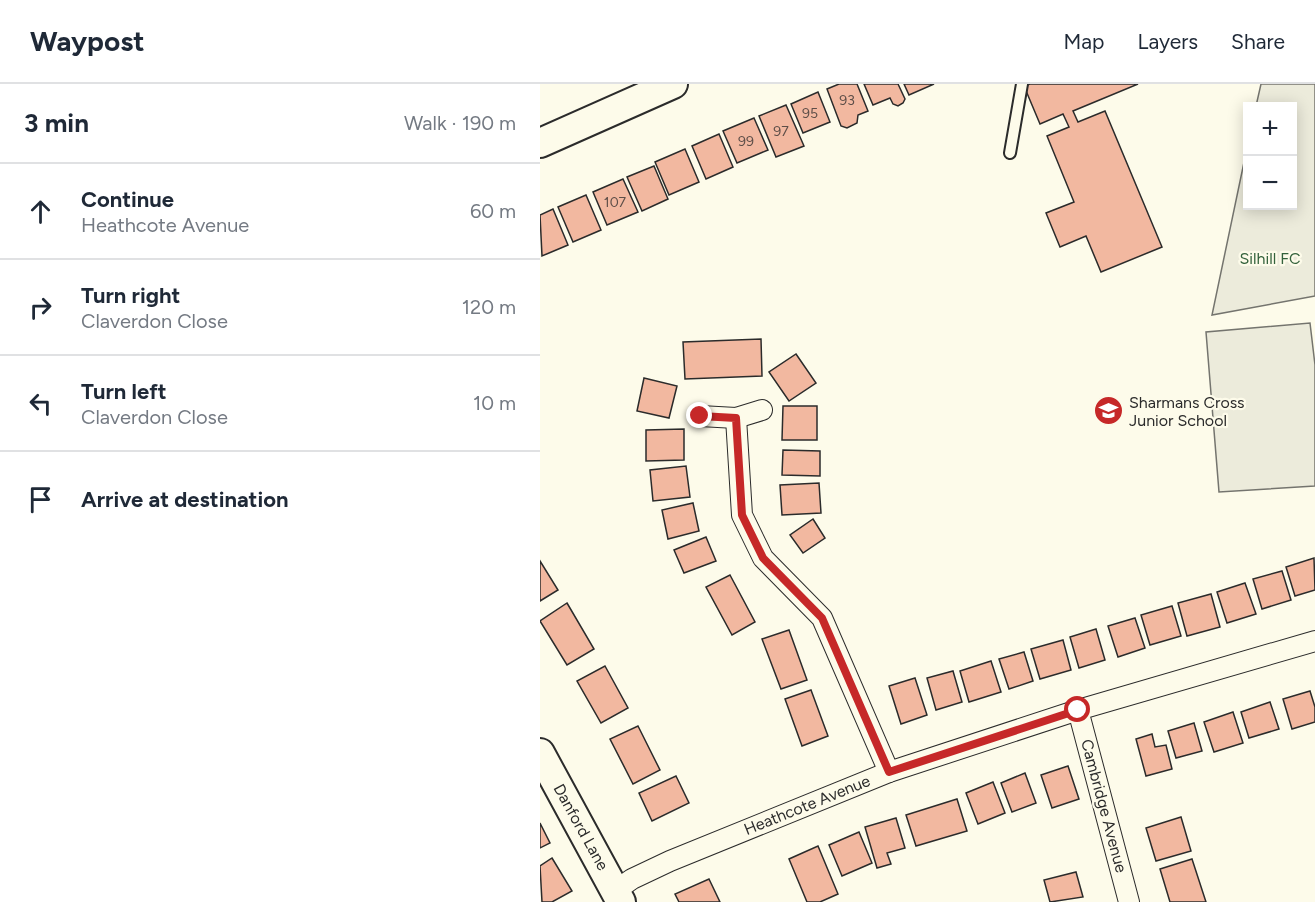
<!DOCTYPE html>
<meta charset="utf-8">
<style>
:root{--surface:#fff;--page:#f6f6f7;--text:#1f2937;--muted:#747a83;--line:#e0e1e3}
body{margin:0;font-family:Figtree,sans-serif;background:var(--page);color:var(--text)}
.controls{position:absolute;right:18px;top:18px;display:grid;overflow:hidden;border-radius:0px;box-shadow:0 3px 15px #0003}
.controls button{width:54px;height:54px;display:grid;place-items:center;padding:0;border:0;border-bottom:2px solid var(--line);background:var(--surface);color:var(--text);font:30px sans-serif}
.stop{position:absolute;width:18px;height:18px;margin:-14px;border:4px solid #c62828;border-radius:50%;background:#fff}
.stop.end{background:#c62828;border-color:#fff;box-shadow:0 2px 6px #0008}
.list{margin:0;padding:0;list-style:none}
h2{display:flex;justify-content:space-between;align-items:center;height:78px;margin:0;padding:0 24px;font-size:26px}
h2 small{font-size:20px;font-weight:400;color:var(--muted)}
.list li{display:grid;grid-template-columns:39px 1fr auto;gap:18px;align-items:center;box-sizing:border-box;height:96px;padding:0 24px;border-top:2px solid var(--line)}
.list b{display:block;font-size:22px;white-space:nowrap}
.list p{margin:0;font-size:20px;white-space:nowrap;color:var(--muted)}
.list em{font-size:20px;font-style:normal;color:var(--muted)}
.icon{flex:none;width:33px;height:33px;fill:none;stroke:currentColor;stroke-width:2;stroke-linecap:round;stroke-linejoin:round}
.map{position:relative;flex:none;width:775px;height:818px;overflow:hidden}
header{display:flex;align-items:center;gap:36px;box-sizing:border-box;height:84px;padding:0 30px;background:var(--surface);border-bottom:2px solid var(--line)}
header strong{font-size:28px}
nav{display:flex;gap:33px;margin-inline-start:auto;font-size:21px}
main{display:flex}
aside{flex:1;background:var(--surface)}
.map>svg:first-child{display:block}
.green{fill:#ecebdb;stroke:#74746e;stroke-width:1.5}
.building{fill:#f2b8a0;stroke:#2b2b2b;stroke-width:1.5}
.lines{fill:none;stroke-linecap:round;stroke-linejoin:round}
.lane-casing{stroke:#2b2b2b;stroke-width:14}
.street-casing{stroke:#2b2b2b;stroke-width:22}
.secondary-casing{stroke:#2b2b2b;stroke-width:32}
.lane{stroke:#fdfbea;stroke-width:10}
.street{stroke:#fdfbea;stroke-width:20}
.secondary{stroke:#fdfbea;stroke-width:28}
.route{stroke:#c62828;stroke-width:8}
.labels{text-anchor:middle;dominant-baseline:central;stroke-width:4.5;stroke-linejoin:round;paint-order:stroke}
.number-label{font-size:14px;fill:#5d4e48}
.park-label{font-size:16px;fill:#34623c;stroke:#fdfbea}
.poi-label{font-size:16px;fill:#2b2b2b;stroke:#fdfbea;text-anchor:start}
.street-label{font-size:16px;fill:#2b2b2b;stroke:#fdfbea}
</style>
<header>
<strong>Waypost</strong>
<nav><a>Map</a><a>Layers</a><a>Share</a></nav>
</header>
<main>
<aside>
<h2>3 min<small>Walk · 190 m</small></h2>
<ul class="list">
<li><svg class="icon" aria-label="ahead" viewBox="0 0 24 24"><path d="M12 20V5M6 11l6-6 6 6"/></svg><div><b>Continue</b><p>Heathcote Avenue</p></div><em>60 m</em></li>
<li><svg class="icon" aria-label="right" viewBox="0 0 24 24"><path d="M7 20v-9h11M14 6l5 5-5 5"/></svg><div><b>Turn right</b><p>Claverdon Close</p></div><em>120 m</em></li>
<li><svg class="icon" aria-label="left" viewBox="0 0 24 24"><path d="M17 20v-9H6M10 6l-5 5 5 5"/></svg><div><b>Turn left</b><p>Claverdon Close</p></div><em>10 m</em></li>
<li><svg class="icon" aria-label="arrive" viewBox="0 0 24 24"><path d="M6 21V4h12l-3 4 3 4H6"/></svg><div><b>Arrive at destination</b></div></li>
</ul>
</aside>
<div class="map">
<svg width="775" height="818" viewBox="0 0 775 818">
<rect width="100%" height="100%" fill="#fdfbea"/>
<g class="green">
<path d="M721,0H775V212L672,231L707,64L708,122H752V22H716Z"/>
<path d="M770,239L775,281V402L679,408L666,248Z"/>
</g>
<g class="building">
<path d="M299,0H317L328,27L318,31L317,39L307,44L301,42L287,5Z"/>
<path d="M324,0H358L365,15L363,19L358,22L353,20L350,14L333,21Z"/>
<path d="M364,0H394L369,11Z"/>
<path d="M490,0H598L533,27L538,38L565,27L622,163L561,188L546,152L520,163L506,129L534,118L507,52L529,43L523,30L500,40L484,2Z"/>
<path d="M278,8L290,38L263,49L251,20Z"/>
<path d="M246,21L264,62L236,73L219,32Z"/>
<path d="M214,34L228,66L197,79L183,47Z"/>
<path d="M179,50L193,83L166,95L152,62Z"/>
<path d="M145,65L159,98L129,111L115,78Z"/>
<path d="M114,82L128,115L102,127L87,93Z"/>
<path d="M83,95L98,128L67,141L53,108Z"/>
<path d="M46,111L61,146L33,158L18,123Z"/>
<path d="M13,125L28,161L2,172L0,131Z"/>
<path d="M221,255L222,292L145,295L143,258Z"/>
<path d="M256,270L276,299L249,317L229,288Z"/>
<path d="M104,294L137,302L129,334L97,327Z"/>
<path d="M243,322H277V356H242Z"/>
<path d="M144,345V376L106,377V346Z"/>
<path d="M243,366L280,367V392L242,391Z"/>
<path d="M146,382L150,413L113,417L110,386Z"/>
<path d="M279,399L281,429L242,431L240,401Z"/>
<path d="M153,419L159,447L128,455L122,426Z"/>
<path d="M273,435L285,454L263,469L250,451Z"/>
<path d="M166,453L176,477L144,489L134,466Z"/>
<path d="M774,474L775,506L755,512L746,483Z"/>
<path d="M0,477L18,506L0,517Z"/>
<path d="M742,487L751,516L722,525L713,495Z"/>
<path d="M190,491L215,538L192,551L166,503Z"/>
<path d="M705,499L716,530L687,539L677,508Z"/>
<path d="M671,510L680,543L647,552L638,519Z"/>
<path d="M27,519L54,565L27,581L0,537Z"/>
<path d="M632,522L641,552L610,561L601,531Z"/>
<path d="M595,534L605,564L578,573L568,542Z"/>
<path d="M556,545L565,576L539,584L530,553Z"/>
<path d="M249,546L267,596L241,605L222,555Z"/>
<path d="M523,556L531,586L500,595L491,565Z"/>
<path d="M484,568L493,597L469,605L459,575Z"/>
<path d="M451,577L461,608L429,618L420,587Z"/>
<path d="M65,582L88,624L61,639L37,597Z"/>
<path d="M413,587L422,618L396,626L387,594Z"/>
<path d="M375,594L387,631L361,640L349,602Z"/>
<path d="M271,606L288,652L262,662L245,615Z"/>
<path d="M770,607L775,623V638L752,645L743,615Z"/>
<path d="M730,618L739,645L709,654L701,628Z"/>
<path d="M693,628L703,659L674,668L664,638Z"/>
<path d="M654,639L662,667L636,674L628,647Z"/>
<path d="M98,642L120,686L93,700L70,655Z"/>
<path d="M612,650L615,663L626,661L632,685L606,692L596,655Z"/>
<path d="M528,682L539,715L512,724L501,691Z"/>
<path d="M485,689L496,719L472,728L461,699Z"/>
<path d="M136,692L149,719L112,737L99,709Z"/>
<path d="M453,698L465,729L438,740L426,709Z"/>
<path d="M417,715L427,747L376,762L366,731Z"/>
<path d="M641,733L651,767L616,777L606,744Z"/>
<path d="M356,734L365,764L347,769L351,780L337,784L325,743Z"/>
<path d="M0,739L10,759L0,764Z"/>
<path d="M319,748L332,779L302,792L289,761Z"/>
<path d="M278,762L298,810L280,818H267L249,775Z"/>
<path d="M12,774L32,807L12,818H2L0,782Z"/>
<path d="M652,775L666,818H630L620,785Z"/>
<path d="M536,788L543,813L510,818L504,796Z"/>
<path d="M169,795L180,818H139L135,810Z"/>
</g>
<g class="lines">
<defs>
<path id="lane" d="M470,69L482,0"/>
<g id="street">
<path d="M160,332L196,334L222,326"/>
<path d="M196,334L202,431L223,474L282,534L349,688"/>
<path d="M538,626L589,818"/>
<path d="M75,807L92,795L130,777L349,688L538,626L775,557"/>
</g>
<g id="secondary">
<path d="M0,59L133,0"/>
<path d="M0,669L81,818"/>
</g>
</defs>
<use href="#lane" class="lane-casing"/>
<use href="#street" class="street-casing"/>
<use href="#secondary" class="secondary-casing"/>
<use href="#lane" class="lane"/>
<use href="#street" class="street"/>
<use href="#secondary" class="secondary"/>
</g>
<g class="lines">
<path class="route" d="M160,332L196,334L202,431L223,474L282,534L349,688L538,626"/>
</g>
<defs>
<symbol id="school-disc" viewBox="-11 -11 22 22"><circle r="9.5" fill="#c62828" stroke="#fdfbea"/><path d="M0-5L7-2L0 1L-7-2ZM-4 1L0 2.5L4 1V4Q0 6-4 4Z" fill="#fff"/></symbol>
</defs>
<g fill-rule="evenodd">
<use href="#school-disc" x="552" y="310" width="33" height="33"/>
</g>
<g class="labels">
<g class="number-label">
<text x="307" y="16">93</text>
<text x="270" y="29">95</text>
<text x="241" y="47">97</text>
<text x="206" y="57">99</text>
<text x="75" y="118">107</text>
</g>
<g class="park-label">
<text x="730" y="174">Silhill FC</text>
</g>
<g class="poi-label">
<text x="589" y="318">Sharmans Cross<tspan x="589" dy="18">Junior School</tspan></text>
</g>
<g class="street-label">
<text transform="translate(267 721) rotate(-22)">Heathcote Avenue</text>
<text transform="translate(564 722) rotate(75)">Cambridge Avenue</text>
<text transform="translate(41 743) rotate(61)">Danford Lane</text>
</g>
</g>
</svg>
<div class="controls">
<button>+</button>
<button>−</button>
</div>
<div class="stop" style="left:538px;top:626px"></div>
<div class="stop end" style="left:160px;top:332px"></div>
</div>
</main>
